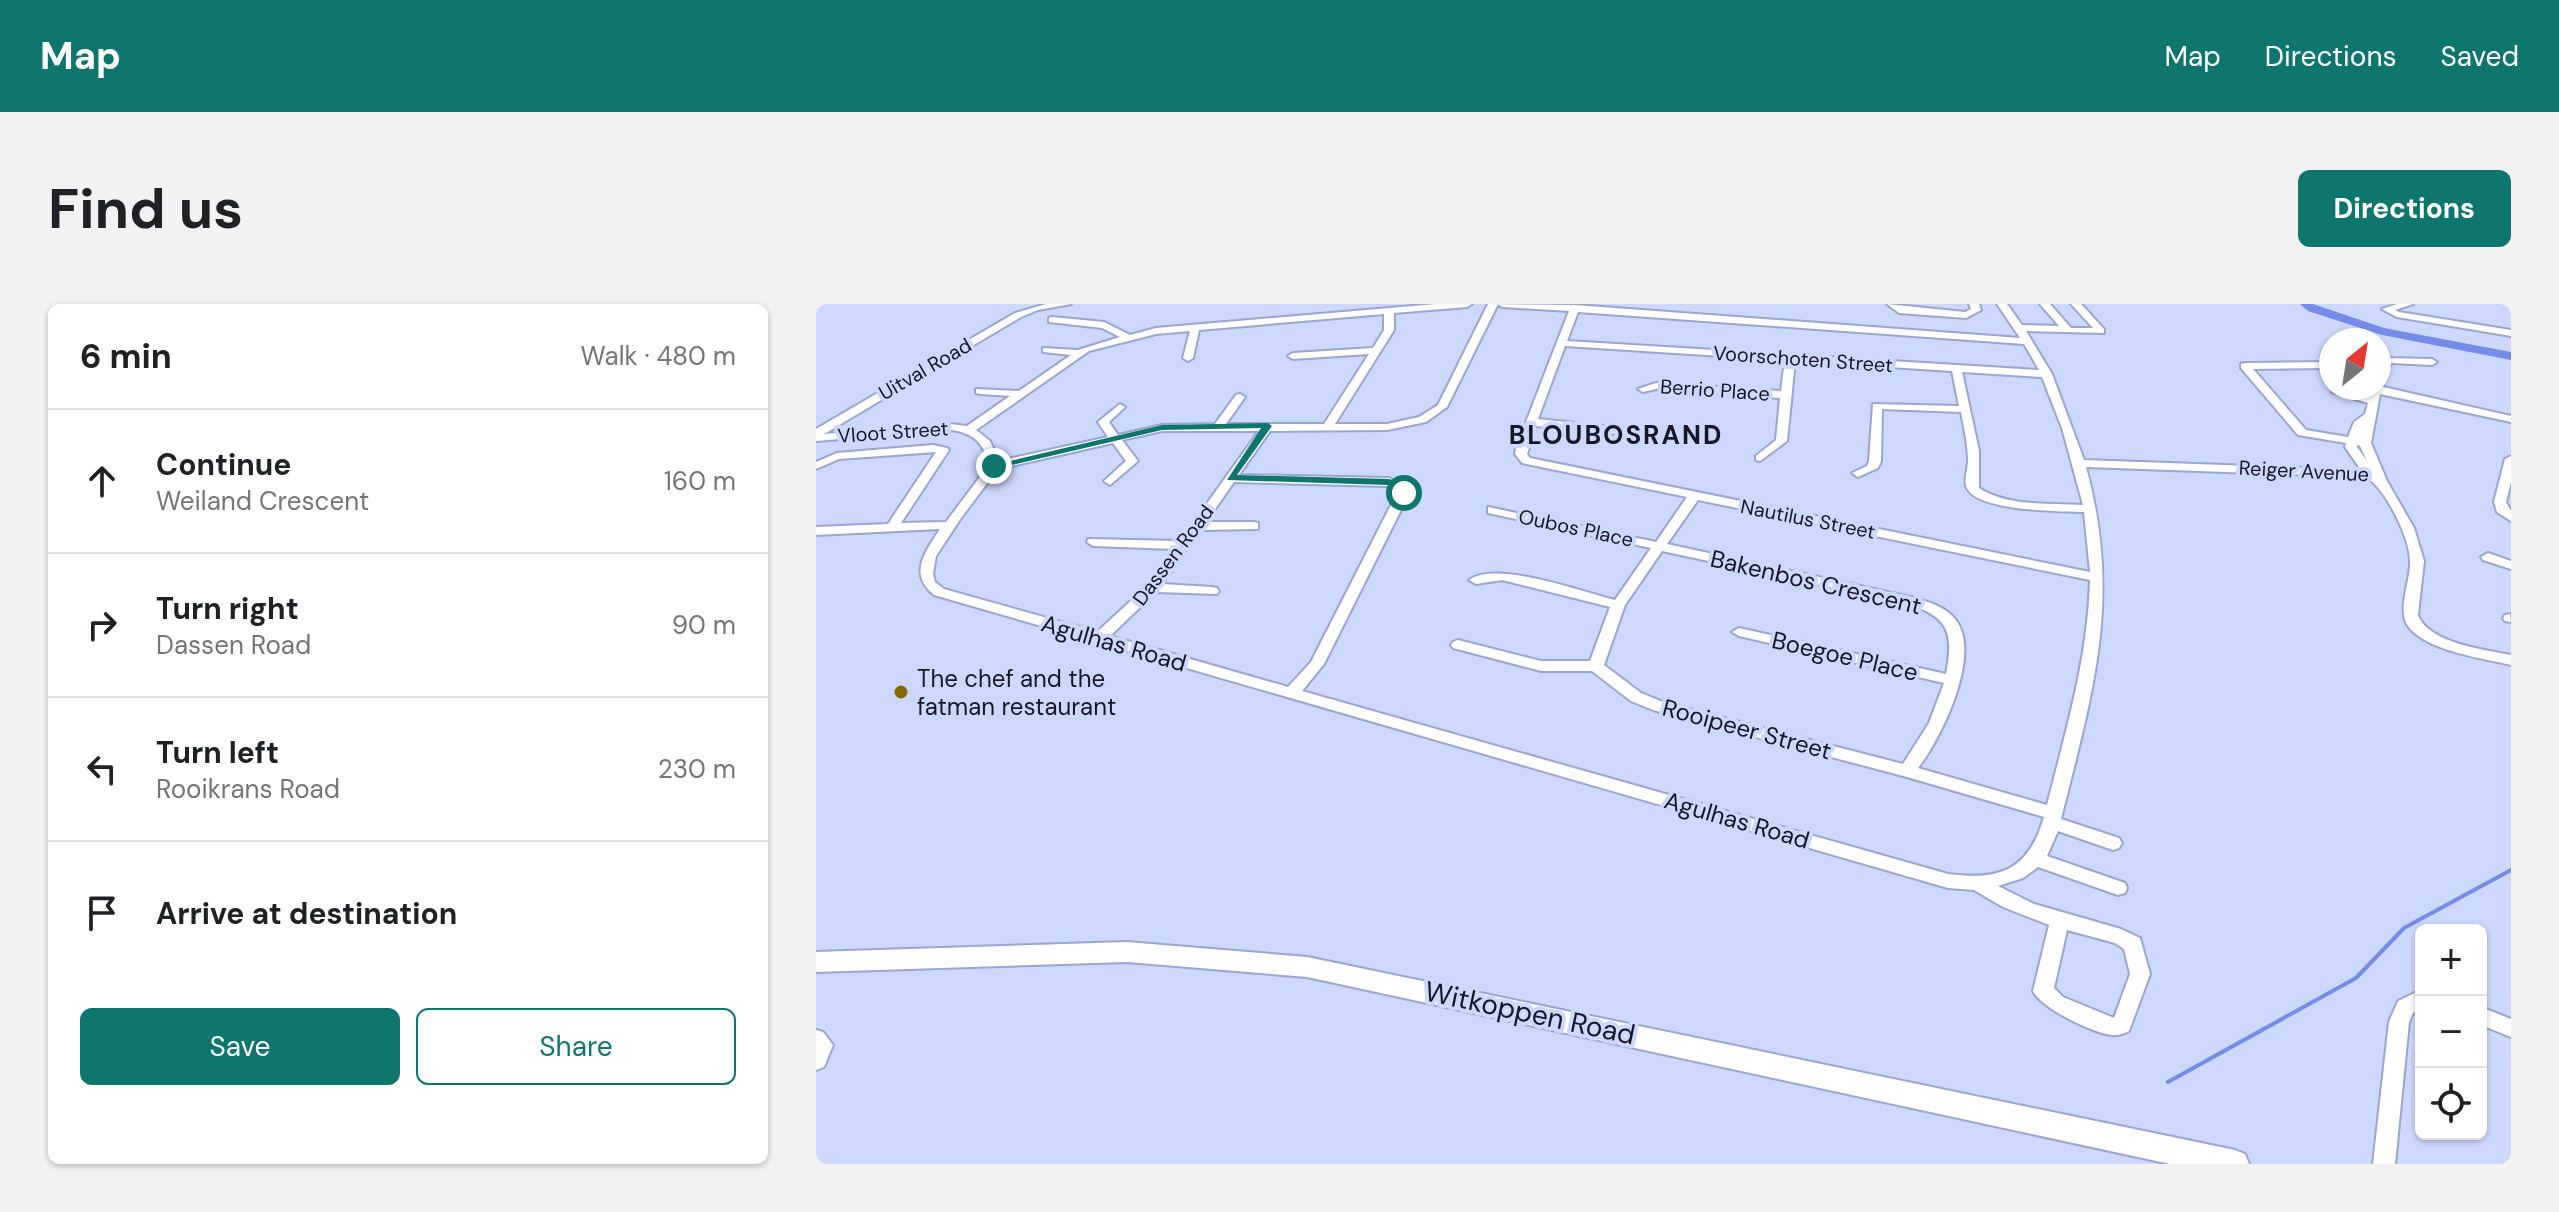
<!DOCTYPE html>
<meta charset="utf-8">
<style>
:root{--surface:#fff;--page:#f2f2f2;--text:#202124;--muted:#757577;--line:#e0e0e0;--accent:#0f766e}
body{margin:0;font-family:"DM Sans",sans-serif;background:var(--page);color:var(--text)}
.controls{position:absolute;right:24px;bottom:24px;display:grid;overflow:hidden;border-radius:12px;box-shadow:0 2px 6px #0004}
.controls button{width:72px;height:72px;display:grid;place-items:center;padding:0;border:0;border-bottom:2px solid var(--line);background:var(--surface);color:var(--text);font:40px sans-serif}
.compass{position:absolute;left:1503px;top:24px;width:72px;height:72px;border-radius:50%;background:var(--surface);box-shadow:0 2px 6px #0004;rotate:30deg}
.stop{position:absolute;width:24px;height:24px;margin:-18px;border:6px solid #0f766e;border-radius:50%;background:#fff}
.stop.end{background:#0f766e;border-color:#fff;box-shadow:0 2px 8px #0008}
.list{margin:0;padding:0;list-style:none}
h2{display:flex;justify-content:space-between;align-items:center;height:104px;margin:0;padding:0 32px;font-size:34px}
h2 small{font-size:26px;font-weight:400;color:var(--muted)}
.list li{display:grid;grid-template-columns:52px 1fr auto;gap:24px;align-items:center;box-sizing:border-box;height:144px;padding:0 32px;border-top:2px solid var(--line)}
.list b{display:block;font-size:30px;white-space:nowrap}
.list p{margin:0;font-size:26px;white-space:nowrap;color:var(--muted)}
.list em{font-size:26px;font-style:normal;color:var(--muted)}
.actions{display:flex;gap:16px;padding:24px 32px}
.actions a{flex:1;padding:18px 0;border:2px solid var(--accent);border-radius:12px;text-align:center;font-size:28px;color:var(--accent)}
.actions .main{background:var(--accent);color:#fff}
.icon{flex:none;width:44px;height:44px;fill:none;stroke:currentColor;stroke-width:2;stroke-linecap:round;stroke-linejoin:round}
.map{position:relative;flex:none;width:1695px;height:860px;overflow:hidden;border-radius:12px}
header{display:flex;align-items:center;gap:48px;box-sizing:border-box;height:112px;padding:0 40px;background:var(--accent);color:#fff}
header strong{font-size:38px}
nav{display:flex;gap:44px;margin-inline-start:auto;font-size:28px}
.intro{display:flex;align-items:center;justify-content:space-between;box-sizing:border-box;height:192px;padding:0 48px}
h1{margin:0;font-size:56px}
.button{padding:20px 36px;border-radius:12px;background:var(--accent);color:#fff;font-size:28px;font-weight:700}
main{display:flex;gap:48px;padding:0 48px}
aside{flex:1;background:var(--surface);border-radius:12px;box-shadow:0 2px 6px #0004}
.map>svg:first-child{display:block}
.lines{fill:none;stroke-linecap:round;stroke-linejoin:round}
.stream{stroke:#768ce9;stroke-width:4}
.river{fill:#768ce9;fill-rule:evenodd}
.minor-casing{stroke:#99a6d2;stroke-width:4}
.major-casing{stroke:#99a6d2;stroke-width:4}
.minor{fill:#fff;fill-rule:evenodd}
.major{fill:#fff;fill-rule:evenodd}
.route{fill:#0f766e}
.poi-dot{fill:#836a04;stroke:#cdd8fd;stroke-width:3}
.labels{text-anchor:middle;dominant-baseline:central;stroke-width:8;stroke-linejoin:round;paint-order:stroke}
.far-street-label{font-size:20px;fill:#141828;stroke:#cdd8fd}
.street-label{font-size:24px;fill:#141828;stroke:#cdd8fd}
.poi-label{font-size:24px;fill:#141828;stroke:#cdd8fd;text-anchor:start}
.far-district-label{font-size:26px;font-weight:bold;letter-spacing:2px;fill:#141828;stroke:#cdd8fd}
.near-street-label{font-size:28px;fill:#141828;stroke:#cdd8fd}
</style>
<header>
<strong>Map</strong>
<nav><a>Map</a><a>Directions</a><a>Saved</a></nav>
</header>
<div class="intro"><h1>Find us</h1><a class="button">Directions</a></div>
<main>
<aside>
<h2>6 min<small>Walk · 480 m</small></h2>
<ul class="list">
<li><svg class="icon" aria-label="ahead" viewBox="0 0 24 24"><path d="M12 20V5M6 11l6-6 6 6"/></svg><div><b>Continue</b><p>Weiland Crescent</p></div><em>160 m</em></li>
<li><svg class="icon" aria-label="right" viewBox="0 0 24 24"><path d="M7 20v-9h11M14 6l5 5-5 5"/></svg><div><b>Turn right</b><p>Dassen Road</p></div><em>90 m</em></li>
<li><svg class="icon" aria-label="left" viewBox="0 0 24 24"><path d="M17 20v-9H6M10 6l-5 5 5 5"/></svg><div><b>Turn left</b><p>Rooikrans Road</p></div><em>230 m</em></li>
<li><svg class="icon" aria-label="arrive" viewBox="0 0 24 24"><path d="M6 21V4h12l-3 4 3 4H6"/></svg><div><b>Arrive at destination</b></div></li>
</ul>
<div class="actions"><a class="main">Save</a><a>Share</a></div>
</aside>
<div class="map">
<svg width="1695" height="860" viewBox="0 0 1695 860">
<rect width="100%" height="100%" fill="#cdd8fd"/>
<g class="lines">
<path class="stream" d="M1352,778L1540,674L1588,624L1695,566"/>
<path class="river" d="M1484,0H1497L1568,24L1695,48V56L1566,31L1492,7Z"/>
<defs>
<g id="minor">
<path d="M230,0H255L222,6L205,13L8,130L135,120L151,122L194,92L164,90L160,89V85L203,87L255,51L227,48V44L262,46L304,33L286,24L233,18V14L236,13L288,18L314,31L340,24L620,0H656L651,3L578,9V26L519,120H571L603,113L622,101L672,0L759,1L1204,34L1181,0H1191L1206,21L1243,22L1224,0H1234L1255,24H1277L1255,0H1265L1288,25V29L1210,27L1236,70L1268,156L1545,166L1529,143L1530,139L1482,131L1425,64V60L1429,59L1515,58V64L1437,65L1490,126L1532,133L1538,118L1549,110L1552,99L1516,88L1521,85L1553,93L1555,84H1563V82L1695,112V118L1564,90L1555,139L1571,177L1598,224L1608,257L1602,311C1612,339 1670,346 1695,351V361C1666,354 1610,347 1592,322C1581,307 1594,277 1594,260C1595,235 1571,188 1551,173L1270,163C1306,295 1277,387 1245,515L1303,534L1306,539L1303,544L1297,546L1242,527L1231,552L1309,579L1311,584L1309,589L1302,591L1222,563L1207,574L1182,582L1218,600L1305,625L1324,634L1334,670L1313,727C1307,730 1301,732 1295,731C1275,728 1225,704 1217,687L1233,621L1187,603L1158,586L1132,584L118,291C92,270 109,248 124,225L0,231V223L72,220L120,148L23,155L0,165V158L21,149L117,141L131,144L133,146L85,219L130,218L172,162C170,140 156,128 135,126L0,137V125L199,9ZM682,0L686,3L753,7L700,144L699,150L706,159L871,193L840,238L672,203V209L835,244L799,296C766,288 680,256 653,276L660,280L686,276L794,303L774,357H725L642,336L637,338L635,341L637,344L725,367H776L815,397L837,406L1091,473L1228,513C1213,565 1185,577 1132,570L486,387L508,360L595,186L573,174L423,171L454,127L571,126L610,118L631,103ZM762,8L1208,40L1223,66L751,37ZM568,10V26L557,44L477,49L472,52L477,55L553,50L508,120H410L429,93L424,90L420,91L399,120L346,121L302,131L293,118L309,103L304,100L282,118L292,133L183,157L174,137L160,126L273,47L340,30L374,27L367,54L372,57L377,54L383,26ZM749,42L969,56L965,87L840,79L822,85L827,88L840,85L964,94L960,136L940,152V156L944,157L971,137L979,57L1136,67L1143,102L1057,100L1053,157L1051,162L1036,169L1042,173L1062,164L1065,157L1066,105L1145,108C1148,124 1152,141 1152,157C1152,165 1148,174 1150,182C1158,208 1245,207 1268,208L1274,268L714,154L711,150L720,122L835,133L841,130L835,127L722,115ZM1146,68L1226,73L1246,124L1267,201C1234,199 1192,203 1163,184V147ZM346,127H443L364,237L272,235L271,238L277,242L358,245L332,281L281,328L128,285L119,278L117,270L120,252L145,214L182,165L297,139L310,157L288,177L294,181L322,157L306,136ZM1541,141L1544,142L1551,157L1541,143ZM418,178L571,182L582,187L495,358L472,383L294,332L340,288L401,290L403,287L401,284L396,283L346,280L385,226L442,225V219L438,218H390ZM882,196L1274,276C1272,354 1250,426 1231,501L1102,464C1125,435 1167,349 1139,315C1129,302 1110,297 1095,293L851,240ZM846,247L1092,300C1133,313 1138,329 1130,370L923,324L916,328L923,332L1128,379L1113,419L1087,460L847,398L825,389L788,361L809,301ZM1251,626L1299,639L1308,645L1314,670L1298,714L1247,693L1238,684Z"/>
<path d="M1071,0L1149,8L1155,5L1153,0H1163L1165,6L1150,14L1083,9Z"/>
<path d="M1581,0H1597L1579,6L1583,8L1695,26V32L1581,13L1566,5Z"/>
<path d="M1567,54L1616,55L1621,58L1616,61L1575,59L1568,74L1563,77V63Z"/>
<path d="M1695,152V178L1690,198L1695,207V217L1681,208L1678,198L1689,155Z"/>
<path d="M1672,249L1695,257V265L1667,256L1665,253Z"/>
<path d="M1694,310L1695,318L1689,317L1687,314L1689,311Z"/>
<path d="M1605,686V705L1597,709L1593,718L1579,860H1557L1573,718L1582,697Z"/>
<path d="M1665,703L1695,715V733L1665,721Z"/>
<path d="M0,726L7,728L17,741L8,763L0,766Z"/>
</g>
<path id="major" d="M311,638L491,653L1419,846L1429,850L1433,860H1354L491,673L311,658L0,668V648Z"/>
</defs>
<use href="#minor" class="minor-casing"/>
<use href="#major" class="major-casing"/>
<use href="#minor" class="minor"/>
<use href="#major" class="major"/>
</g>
<path class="route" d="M452,119L456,122L421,171L573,175L589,180L593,189L585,191L582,184L572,181L411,176L445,124L346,126L178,165L173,162L346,121Z"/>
<circle class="poi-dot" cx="85" cy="388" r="8"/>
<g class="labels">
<g class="far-street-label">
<text transform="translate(987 55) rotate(4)">Voorschoten Street</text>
<text transform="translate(109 65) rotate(-30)">Uitval Road</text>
<text transform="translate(899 86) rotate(4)">Berrio Place</text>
<text transform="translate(77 128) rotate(-4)">Vloot Street</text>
<text transform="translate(1488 167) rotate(3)">Reiger Avenue</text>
<text transform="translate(992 215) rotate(11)">Nautilus Street</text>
<text transform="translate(760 224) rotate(12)">Oubos Place</text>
<text transform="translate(357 251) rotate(-53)">Dassen Road</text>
</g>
<g class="street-label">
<text transform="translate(1000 278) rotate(13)">Bakenbos Crescent</text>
<text transform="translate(298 339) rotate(16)">Agulhas Road</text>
<text transform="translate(1029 352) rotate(13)">Boegoe Place</text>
<text transform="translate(931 425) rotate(15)">Rooipeer Street</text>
<text transform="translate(921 516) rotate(16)">Agulhas Road</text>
</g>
<g class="poi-label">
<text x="101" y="374">The chef and the<tspan x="101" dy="28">fatman restaurant</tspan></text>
</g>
<g class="far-district-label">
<text x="800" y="131">BLOUBOSRAND</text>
</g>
<g class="near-street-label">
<text transform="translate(714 709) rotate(12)">Witkoppen Road</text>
</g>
</g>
</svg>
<div class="controls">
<button>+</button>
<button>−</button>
<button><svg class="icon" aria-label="locate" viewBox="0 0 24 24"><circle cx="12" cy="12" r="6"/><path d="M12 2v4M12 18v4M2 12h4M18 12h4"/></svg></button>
</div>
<svg class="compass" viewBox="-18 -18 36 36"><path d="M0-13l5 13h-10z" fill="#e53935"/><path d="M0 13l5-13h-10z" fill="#757577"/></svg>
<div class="stop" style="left:588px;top:189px"></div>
<div class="stop end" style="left:178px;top:162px"></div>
</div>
</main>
